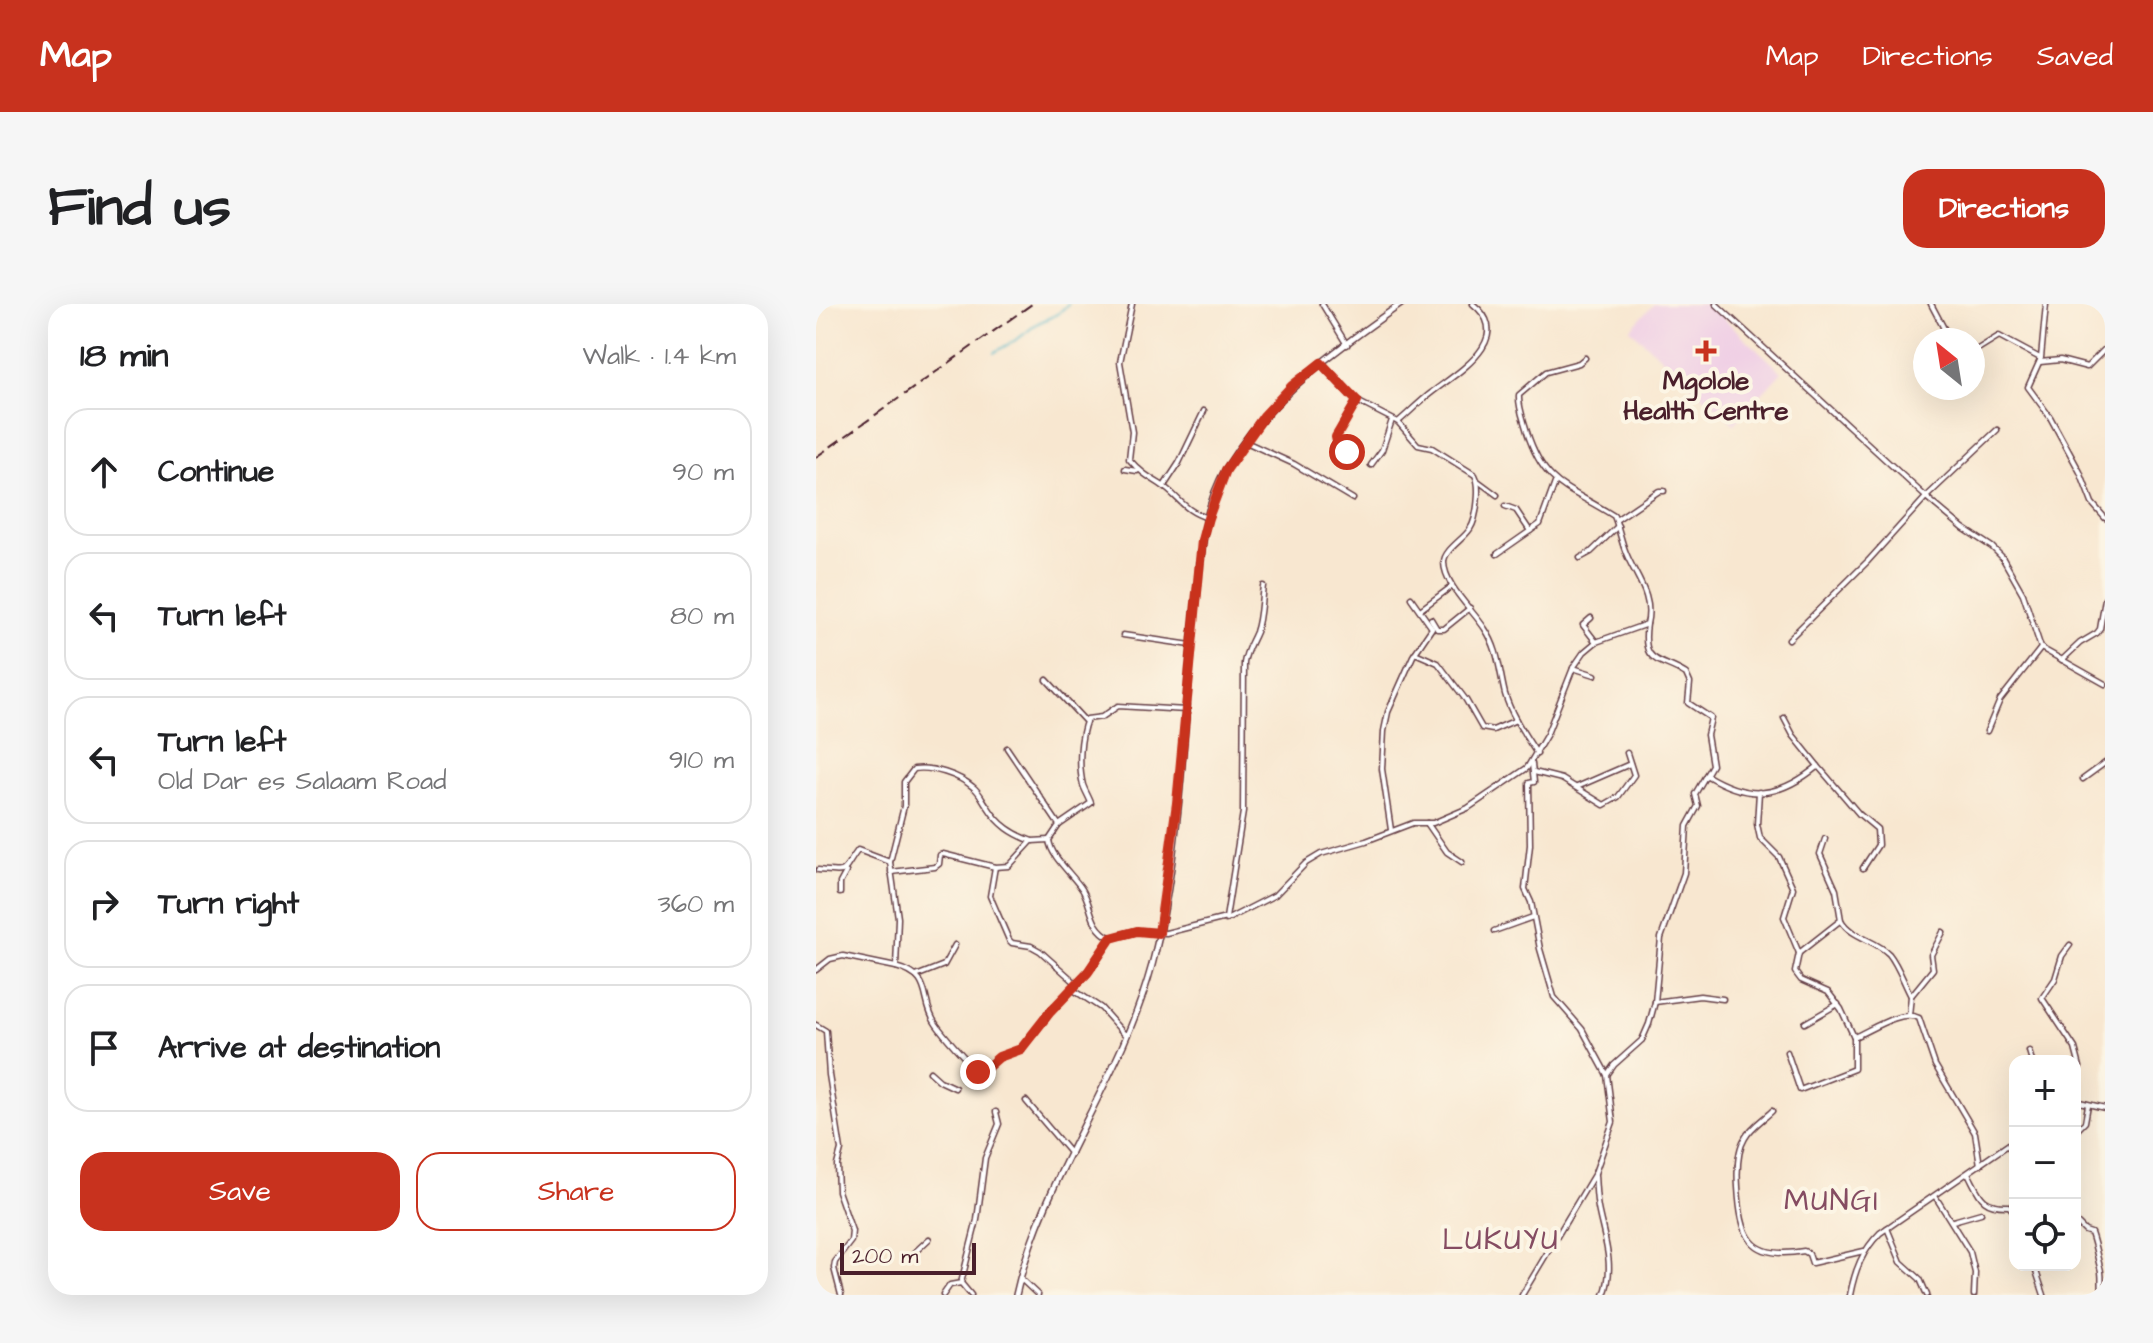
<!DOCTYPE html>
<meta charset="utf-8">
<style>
:root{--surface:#fff;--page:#f6f6f6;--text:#202124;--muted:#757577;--line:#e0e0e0;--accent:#c8321e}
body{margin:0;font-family:"Architects Daughter",sans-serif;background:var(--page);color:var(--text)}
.controls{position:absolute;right:24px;bottom:24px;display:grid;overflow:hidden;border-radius:16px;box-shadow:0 8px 32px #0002}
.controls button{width:72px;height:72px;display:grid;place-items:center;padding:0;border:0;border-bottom:2px solid var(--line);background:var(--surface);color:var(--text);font:40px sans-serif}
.compass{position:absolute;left:1097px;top:24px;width:72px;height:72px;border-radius:50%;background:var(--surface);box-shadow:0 8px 32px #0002;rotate:330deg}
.scale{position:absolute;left:24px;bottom:20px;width:136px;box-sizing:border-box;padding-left:8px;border:4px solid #4a1f2b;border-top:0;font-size:22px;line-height:28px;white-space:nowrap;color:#4a1f2b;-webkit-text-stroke:6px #fcf5e5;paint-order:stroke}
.stop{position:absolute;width:24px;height:24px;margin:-18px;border:6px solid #c8321e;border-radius:50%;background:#fff}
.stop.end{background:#c8321e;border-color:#fff;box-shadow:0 2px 8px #0008}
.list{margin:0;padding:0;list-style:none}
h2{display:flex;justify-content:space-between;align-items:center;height:104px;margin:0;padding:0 32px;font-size:34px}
h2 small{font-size:26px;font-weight:400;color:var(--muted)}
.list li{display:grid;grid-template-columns:52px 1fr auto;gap:24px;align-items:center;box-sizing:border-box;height:128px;margin:0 16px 16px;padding:0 16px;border:2px solid var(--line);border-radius:24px}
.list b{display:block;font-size:30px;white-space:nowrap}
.list p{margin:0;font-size:26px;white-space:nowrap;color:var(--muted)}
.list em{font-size:26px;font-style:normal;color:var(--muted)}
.actions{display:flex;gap:16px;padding:24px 32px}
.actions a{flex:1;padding:18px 0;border:2px solid var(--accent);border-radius:24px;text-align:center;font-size:28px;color:var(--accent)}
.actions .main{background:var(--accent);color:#fff}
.icon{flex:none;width:44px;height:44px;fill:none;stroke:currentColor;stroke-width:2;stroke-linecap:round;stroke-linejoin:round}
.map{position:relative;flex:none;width:1289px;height:991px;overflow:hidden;border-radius:24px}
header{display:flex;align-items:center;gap:48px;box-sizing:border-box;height:112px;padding:0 40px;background:var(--accent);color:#fff}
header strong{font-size:38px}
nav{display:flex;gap:44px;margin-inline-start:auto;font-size:28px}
.intro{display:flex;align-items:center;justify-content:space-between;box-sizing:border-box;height:192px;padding:0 48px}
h1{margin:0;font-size:56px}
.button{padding:20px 36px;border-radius:24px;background:var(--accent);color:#fff;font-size:28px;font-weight:700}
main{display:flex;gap:48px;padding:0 48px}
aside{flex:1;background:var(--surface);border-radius:24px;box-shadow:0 8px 32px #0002}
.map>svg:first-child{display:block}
.built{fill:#f0d0e5}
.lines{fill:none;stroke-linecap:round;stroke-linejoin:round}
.stream{stroke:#4bb5c9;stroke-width:2}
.minor-casing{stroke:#643d44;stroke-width:7}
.tertiary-casing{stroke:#643d44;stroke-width:8}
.minor{stroke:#fff;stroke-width:4}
.tertiary{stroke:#fff;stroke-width:5}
.rail{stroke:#4a1f2b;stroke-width:2;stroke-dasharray:12 6;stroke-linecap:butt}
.route{stroke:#c8321e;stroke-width:10}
.poi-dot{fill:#c8321e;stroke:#fcf5e5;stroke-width:3}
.labels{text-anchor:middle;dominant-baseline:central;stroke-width:8;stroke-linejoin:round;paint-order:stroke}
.poi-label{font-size:26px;font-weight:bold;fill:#4a1f2b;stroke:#fcf5e5}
.quarter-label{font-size:30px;letter-spacing:2px;fill:#854c62;stroke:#fcf5e5}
</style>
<header>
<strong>Map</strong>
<nav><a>Map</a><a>Directions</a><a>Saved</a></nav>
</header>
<div class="intro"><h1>Find us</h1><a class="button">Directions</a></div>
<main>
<aside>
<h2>18 min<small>Walk · 1.4 km</small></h2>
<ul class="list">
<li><svg class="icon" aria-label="ahead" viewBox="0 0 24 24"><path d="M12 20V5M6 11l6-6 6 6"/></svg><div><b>Continue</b></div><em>90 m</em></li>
<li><svg class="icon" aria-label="left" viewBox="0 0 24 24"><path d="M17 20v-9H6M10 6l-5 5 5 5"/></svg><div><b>Turn left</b></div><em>80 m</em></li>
<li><svg class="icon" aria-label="left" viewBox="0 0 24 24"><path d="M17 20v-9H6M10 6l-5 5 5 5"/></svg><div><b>Turn left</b><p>Old Dar es Salaam Road</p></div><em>910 m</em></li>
<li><svg class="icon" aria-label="right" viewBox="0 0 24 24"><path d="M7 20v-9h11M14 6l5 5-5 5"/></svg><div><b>Turn right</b></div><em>360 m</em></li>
<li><svg class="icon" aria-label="arrive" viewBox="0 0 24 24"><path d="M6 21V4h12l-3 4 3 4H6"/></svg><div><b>Arrive at destination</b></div></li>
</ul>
<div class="actions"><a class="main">Save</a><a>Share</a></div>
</aside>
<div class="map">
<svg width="1289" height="991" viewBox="0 0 1289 991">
<rect width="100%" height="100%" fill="#fcf5e5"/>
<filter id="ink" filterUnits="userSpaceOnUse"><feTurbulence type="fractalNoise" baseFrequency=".0125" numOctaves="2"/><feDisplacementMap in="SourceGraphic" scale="16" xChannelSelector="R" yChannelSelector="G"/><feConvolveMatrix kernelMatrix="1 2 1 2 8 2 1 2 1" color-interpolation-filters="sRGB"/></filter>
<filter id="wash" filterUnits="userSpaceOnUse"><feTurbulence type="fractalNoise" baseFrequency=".006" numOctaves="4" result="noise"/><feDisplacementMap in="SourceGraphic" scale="32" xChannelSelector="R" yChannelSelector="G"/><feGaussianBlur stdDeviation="1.8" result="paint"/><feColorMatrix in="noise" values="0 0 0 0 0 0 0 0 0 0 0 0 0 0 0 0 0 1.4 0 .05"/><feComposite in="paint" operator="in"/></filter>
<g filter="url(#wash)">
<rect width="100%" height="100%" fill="#f8e7d0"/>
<path class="built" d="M838,0H892L966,68L918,120L814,25Z"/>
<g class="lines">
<path class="stream" d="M179,48L203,34L222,19L242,10L252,0"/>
</g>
</g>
<g filter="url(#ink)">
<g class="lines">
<defs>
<g id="minor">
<path d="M316,0L304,58L316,128L313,155C323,167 331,172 344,180C364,193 366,206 392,214"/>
<path d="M506,0L531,41"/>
<path d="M900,0L1110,193L1147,224L1176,243L1186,253L1207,290L1225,344L1289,380"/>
<path d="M1115,0L1134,36"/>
<path d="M1230,0L1225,54L1212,83L1234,113L1264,168L1276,199L1289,214"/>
<path d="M1157,48L1183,32L1224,54"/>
<path d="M1224,58L1244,56L1271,63L1289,45"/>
<path d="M505,59L541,97L582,118L602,141L616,144L659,171C665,182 661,215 654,225C648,235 628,246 628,258C628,281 657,306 669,325C683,346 683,366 689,390C695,411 709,431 721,450"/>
<path d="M582,118C593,109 603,98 615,89C639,70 701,35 657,0"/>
<path d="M430,138L478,160L537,195"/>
<path d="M531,148L521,138L520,133L541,97"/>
<path d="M555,161L566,146L576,116"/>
<path d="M309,165L321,167"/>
<path d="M662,177L681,191"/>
<path d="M348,182L363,159L388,107"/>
<path d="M689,202L700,206L714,227"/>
<path d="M800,216L843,187H848"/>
<path d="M681,250L724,220L739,179"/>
<path d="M764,254L775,248L802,222"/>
<path d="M604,306L635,283"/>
<path d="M775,314L767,321L780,338"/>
<path d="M615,315L621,325H628L654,304"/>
<path d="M307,331L375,341"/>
<path d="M973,335L1052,257L1110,193L1181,126"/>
<path d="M599,349L622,359L650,396L666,424L677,426L700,416"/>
<path d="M1246,356L1264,339L1281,329L1284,325L1289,295"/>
<path d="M757,364L779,371"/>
<path d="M231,376L269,417"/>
<path d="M968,414L977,431L1002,462"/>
<path d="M1171,427L1184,396L1225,344"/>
<path d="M191,444L243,521L233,536C235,553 256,570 266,585C277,603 273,623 295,634"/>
<path d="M718,468L746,475L788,501L802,493L818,471L811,449"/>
<path d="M890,471C933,497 963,494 1002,462L1043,510L1061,525L1062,541L1047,564"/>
<path d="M1267,475L1289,459"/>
<path d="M761,483L814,460"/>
<path d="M943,488L941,520L944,534L963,553L977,584L968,613L983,649"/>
<path d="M611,519L631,548L646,558"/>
<path d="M243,521L275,499C273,493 269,487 267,481C262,461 264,433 271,415L286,413L302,402L370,406"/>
<path d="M575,526L566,465L568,427L572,408L597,352L616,324L595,294"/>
<path d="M216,537C197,530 183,521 172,503C167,497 164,488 157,483C143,471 116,462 98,465L88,478V502L74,558L82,614L80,663C119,673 103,696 120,720C132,737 148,753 162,768H166L183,753L205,745L234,708L272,668L295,634L321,627L350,629L410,614V616L459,591L490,559L505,550L550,537L597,519H617L652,504L711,464L731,430L757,364L768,348L780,338L831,320C838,292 819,272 810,249C805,237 803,224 798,212C753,183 729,184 711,128C708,116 702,103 703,91L730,68L763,59L769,54"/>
<path d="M179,563L174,592L193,636L196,639L215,642L224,647L261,680"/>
<path d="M2,566C35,569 24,570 42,546L74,558"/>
<path d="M75,568L119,563L123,560L124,551L127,550L179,563L193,562L216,537L233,536"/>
<path d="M24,589V579L30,568"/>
<path d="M410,614L427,508L428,359C430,346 435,340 440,328C445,314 445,296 447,282"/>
<path d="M1025,616C1034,633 1060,636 1073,650C1082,661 1088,679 1095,692"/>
<path d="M678,627L717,613"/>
<path d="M1254,641L1246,652L1239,675L1226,694L1259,744L1264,763L1259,774"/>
<path d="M0,666L14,655L27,652L80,663"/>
<path d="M100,672L128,661L139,641"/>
<path d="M256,685L285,704L310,732"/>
<path d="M839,698L884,692L907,695"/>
<path d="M1093,711L1095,692L1117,665L1115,651L1127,628"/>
<path d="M989,719L1022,700"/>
<path d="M0,721L10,727L13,771L25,846L21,861L22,887L36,927L35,937L19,958L18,964L25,991"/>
<path d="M1038,733C1055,726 1085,705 1103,714L1119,761L1159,829L1164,861"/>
<path d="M1213,747L1216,757"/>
<path d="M971,748L984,786L1038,765V733L1025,705L1012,688L985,676L979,668L983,649L1025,616L1020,586L1004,550L1009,535"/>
<path d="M114,768L124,777L139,784"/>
<path d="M791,771L798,761L826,736L833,720L839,698L845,634L868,569L871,522L882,502L879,490L896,461L891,431L895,414L872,399L874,379L870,370C844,353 825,362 831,320"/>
<path d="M210,797L255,850"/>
<path d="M1259,797L1289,804"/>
<path d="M956,807C948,815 935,823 929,834C921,847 921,868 922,883C925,932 933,957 988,947L993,950L996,959L1048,947"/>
<path d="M1259,828L1269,818L1272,801"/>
<path d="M1152,869C1164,892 1165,903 1193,902L1199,909"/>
<path d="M779,871C780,884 780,897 783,909C789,937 799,963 788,991"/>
<path d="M1119,892L1154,948L1159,969L1158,991"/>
<path d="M1137,917L1165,909"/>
<path d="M1259,917L1269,927L1275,929C1279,940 1281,952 1284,963C1287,972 1284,982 1287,991"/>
<path d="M1071,924L1085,958L1104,975L1111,991"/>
<path d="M99,948L113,935"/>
<path d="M1218,961L1228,991"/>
<path d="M205,975L222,991"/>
<path d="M145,979L161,916L169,854L183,820L180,808"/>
<path d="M145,979L155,991"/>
<path d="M127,991L134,981L145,979"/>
<path d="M706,991L779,869L797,818L791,771L766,725L738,693L724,645L715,598L709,585L714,541L713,479L718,478L716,460"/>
<path d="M1034,991C1039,966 1046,947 1064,929L1199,836"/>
</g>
<path id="tertiary" d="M200,991C226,874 305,776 336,661C366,546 366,424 379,306C385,259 385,207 410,165C453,93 518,47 585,0"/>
</defs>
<use href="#minor" class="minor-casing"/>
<use href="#tertiary" class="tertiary-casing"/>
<use href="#minor" class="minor"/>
<use href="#tertiary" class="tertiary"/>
<path class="rail" d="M0,153L216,0"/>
</g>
</g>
<g class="lines" filter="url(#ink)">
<path class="route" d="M162,768H166L183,753L205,745L234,708L272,668L295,634L321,627L343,629L361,499L386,236L392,214L410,166L448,112L476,82L505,59L541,97L520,133L521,138L531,148"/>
</g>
<path class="poi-dot" d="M886 35h8v8h8v8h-8v8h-8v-8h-8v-8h8z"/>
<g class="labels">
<g class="poi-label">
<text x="890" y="77">Mgolole<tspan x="890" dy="30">Health Centre</tspan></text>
</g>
<g class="quarter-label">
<text x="1016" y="897">MUNGI</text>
<text x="685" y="936">LUKUYU</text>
</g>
</g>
</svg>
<div class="controls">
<button>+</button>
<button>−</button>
<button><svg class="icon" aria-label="locate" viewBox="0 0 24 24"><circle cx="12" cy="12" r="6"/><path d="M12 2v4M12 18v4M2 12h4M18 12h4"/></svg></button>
</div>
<svg class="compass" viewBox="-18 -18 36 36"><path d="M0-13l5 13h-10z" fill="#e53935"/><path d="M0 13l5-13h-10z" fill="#757577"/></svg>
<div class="scale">200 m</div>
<div class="stop" style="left:531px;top:148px"></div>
<div class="stop end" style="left:162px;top:768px"></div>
</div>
</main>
